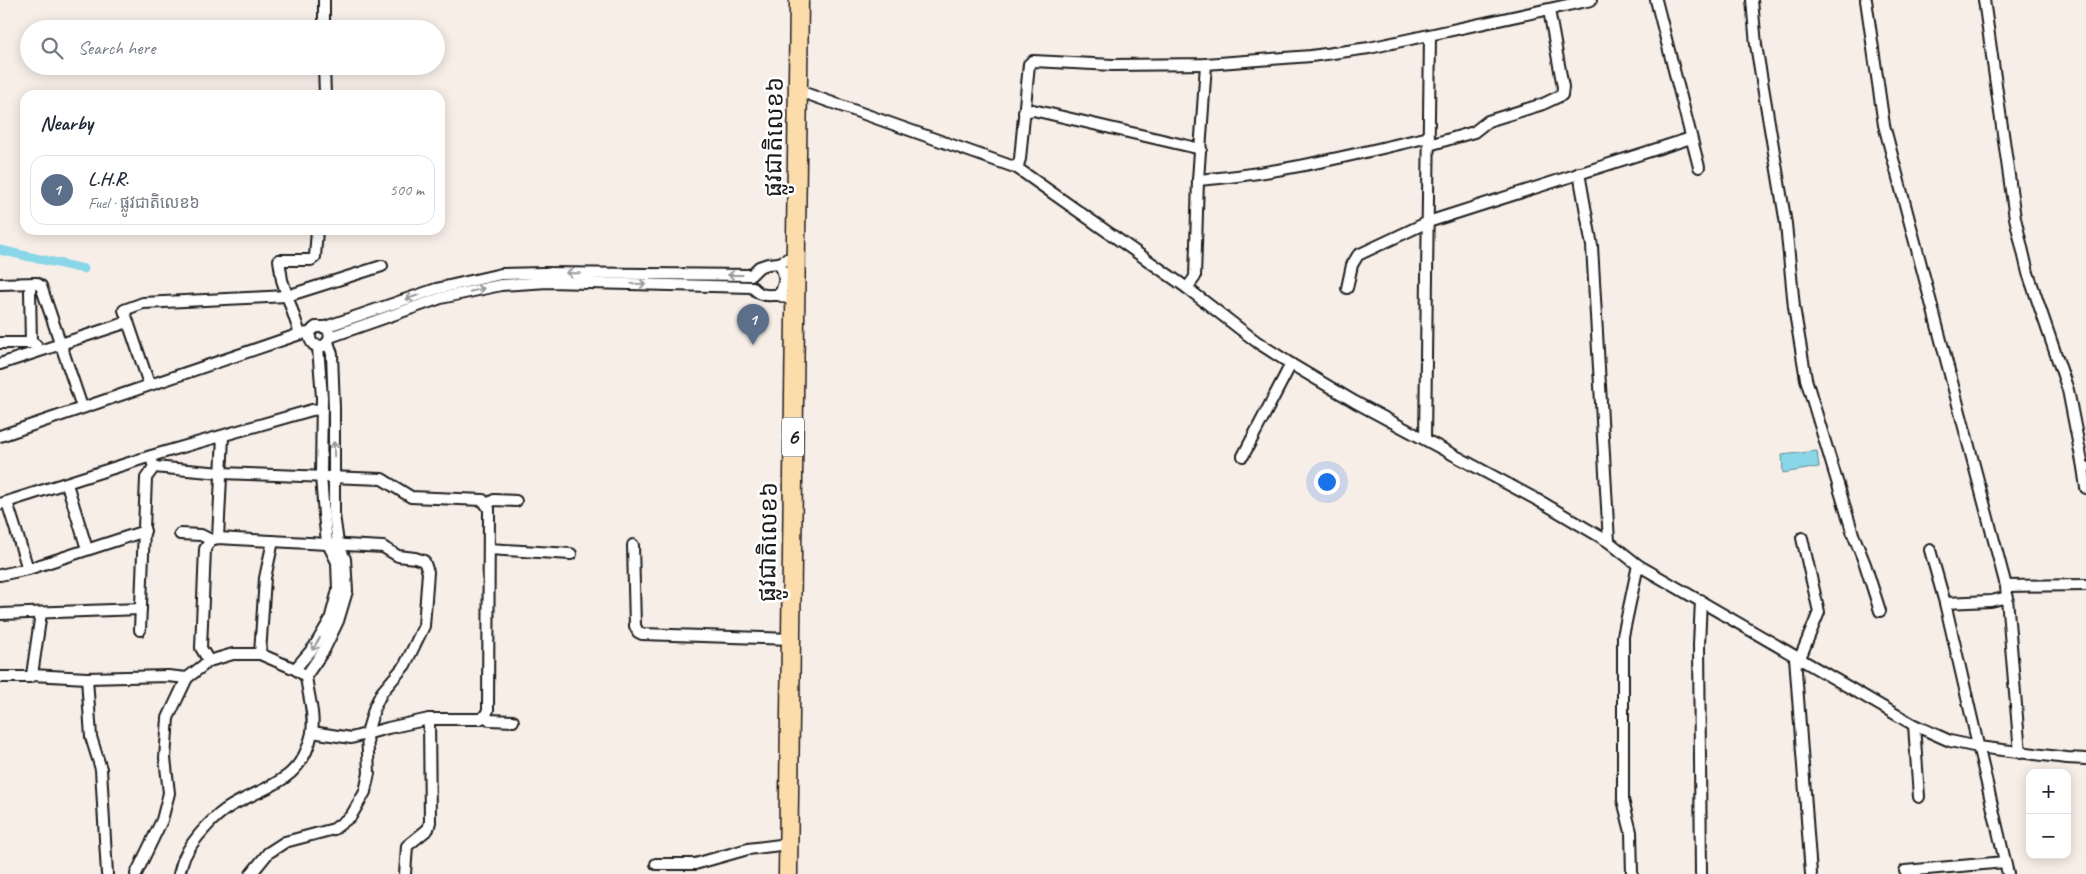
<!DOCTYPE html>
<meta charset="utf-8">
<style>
:root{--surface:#fff;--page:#f6f6f7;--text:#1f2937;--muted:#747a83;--line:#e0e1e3;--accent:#1f6fb2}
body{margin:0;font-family:Caveat,"Noto Sans Khmer",sans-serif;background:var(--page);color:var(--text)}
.controls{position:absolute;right:15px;bottom:15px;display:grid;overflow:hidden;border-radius:10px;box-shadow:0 2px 12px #0003}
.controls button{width:45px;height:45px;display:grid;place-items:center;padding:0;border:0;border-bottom:1px solid var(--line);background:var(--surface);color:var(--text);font:25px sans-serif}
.you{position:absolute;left:1326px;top:481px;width:18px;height:18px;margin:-12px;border:4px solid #fff;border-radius:50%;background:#1a73e8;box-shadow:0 0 0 8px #1a73e833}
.badge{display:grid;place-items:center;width:32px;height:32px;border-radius:50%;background:var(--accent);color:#fff;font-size:16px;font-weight:700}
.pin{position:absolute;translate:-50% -41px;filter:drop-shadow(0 1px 2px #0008)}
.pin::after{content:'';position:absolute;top:26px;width:18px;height:15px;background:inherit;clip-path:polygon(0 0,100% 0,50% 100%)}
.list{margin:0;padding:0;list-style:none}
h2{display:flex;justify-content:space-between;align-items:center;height:65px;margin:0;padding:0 20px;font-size:21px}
h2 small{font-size:16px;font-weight:400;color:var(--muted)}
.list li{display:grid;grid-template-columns:32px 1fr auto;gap:15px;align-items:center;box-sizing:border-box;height:70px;margin:0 10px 10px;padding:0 10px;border:1px solid var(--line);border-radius:15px}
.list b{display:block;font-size:19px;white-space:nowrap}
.list p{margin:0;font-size:16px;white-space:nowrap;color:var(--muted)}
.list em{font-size:16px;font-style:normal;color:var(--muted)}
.icon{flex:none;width:28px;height:28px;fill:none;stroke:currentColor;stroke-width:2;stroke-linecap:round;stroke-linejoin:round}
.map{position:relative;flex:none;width:2086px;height:874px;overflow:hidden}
.search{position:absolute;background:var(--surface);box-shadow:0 2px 12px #0003;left:20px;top:20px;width:425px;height:55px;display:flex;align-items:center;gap:12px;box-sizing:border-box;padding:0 18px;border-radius:28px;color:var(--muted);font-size:19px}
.panel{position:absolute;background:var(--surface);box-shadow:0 2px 12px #0003;left:20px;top:90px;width:425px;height:145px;border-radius:15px}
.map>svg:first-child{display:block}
.water{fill:#88d6e7;stroke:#5d8c96}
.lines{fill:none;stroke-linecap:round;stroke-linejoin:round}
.canal{stroke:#88d6e7;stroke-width:9}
.street-casing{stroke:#1c1c1c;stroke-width:14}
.highway-casing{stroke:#1c1c1c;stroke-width:21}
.street{stroke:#fff;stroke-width:10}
.highway{stroke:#fddcac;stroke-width:18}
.oneway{stroke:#999}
.labels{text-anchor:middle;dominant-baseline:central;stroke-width:5;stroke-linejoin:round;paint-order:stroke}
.shield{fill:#fff;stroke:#606060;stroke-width:1}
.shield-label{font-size:22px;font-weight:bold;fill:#1c1c1c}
.street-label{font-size:24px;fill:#1c1c1c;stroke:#fff}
</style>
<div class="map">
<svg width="2086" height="874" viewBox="0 0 2086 874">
<rect width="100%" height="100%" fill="#f8eee8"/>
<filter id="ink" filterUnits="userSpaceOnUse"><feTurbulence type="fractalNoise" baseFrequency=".02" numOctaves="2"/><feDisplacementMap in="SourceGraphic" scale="10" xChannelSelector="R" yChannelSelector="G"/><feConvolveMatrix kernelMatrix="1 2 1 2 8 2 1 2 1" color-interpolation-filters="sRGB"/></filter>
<g filter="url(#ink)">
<path class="water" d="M1817,451L1819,467L1783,473L1782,455Z"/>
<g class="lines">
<path class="canal" d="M0,250L84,269"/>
<defs>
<g id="street">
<path d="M324,0V29"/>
<path d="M1656,0L1699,167"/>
<path d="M1752,0L1756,45L1786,224L1794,307L1806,379L1853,534L1865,564L1880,611"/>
<path d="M1866,0L1884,125L2006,586L2020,753"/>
<path d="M1984,0L2015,218L2028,273L2068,390L2083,467H2086"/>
<path d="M324,66L325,95"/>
<path d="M799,91L1017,168L1187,288L1257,342L1291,364L1355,402L1545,504L1609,542L1638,565L1914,725L1950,741L1978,747L2067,758L2086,759"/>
<path d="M1024,112L1033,110L1201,149"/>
<path d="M1429,145L1474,132L1488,121L1543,104L1562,95L1563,87L1549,10"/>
<path d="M1017,168L1020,159L1029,64L1033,61L1113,65L1206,64L1311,56L1369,48L1591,0"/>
<path d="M1579,173L1592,246L1609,542"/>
<path d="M1198,180C1277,174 1353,155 1429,137"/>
<path d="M779,263C786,276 786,283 779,295"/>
<path d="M0,284L36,283L41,286L82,407"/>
<path d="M1187,288L1195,277L1198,180L1206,64"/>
<path d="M1347,288L1352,265L1358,255L1428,222L1691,138"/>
<path d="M325,327C332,333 331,340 324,346L314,345C308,339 308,332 316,327H325L436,289L501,274L543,273L751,275L759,267L768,264L779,263L796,255"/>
<path d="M300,334L282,280L279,260H311L315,257L317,230"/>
<path d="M330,337L441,298L501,285L548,282L752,287C762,297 765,295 778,295C783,296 789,299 794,301"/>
<path d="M0,343H31L36,345"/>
<path d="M31,343L30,290L32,284L36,283"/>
<path d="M0,364L128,322"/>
<path d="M149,384L124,310L143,303L287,296L382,266"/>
<path d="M0,436L300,334L310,333"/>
<path d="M1425,439L1430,35"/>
<path d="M1243,456L1291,364"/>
<path d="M154,467L221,473L382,479L411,497L483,500L489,509L488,710L485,716L480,719H429L388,728L351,738L312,732"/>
<path d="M2083,467L2086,488"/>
<path d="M67,484L87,549"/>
<path d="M7,502L28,569"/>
<path d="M0,504L151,456L312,410L322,409"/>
<path d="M487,504L494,500L516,501"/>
<path d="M180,534L201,535L211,540"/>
<path d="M218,538L223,436"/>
<path d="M633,545L635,626L638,632L642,634L791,639"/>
<path d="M489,549L571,554"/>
<path d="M1930,550L1945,603L2008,874"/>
<path d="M0,575L28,569L145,531"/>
<path d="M2006,586L2086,585"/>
<path d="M1701,600L1699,645L1701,874"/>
<path d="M1945,603L1991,601L2008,597"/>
<path d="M0,614L141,609"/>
<path d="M140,630L146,478L154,467L152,461"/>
<path d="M260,654L265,578L273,541"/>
<path d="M1795,657L1811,874"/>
<path d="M1800,658L1819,612L1802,538"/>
<path d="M209,661L201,648L205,549L211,540L218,538L383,547L398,556L415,558L424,561L428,572L424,626L405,665L382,692L375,706L367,733L369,773L365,792L351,816L334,829L285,842L268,853L251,874"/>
<path d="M295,669L314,647L330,620L338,590L337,562L327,542L324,515L321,476L322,397L318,347"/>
<path d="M32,675L41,613"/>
<path d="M0,677H30L32,675L87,678L168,676L187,678"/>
<path d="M87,678L91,737L101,769L107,874"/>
<path d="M485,716L490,720L513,721"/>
<path d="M1914,725L1919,797"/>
<path d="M656,864H695L748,849L788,844"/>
<path d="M1905,871L2005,862"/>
<path d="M136,874L162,820L169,793L165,758L168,718L187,678L209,661L233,654H260L295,669L306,676"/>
<path d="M179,874C181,868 182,861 185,856C193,839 215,815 231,806C267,785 302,782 312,733C315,714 308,695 306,676L324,650L338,621L347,591L345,559L338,543L334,515V408L332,354L328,342"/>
<path d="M405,874L407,846L428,829L430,822L429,719"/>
<path d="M1632,874L1631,832L1623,800V636L1638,565"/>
</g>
<path id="highway" d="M788,874L799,0"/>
</defs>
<use href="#street" class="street-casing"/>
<use href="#highway" class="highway-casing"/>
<use href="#street" class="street"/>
<use href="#highway" class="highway"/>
</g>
<defs><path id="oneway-shaft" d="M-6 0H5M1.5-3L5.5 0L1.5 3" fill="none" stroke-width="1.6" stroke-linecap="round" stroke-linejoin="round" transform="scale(1.25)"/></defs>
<g class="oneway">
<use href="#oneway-shaft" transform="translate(573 273) rotate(-179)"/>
<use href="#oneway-shaft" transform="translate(735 275) rotate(180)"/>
<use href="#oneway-shaft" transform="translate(639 284) rotate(1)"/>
<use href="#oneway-shaft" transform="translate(477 290) rotate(-13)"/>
<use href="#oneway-shaft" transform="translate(413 297) rotate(161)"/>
<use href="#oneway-shaft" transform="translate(334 449) rotate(-91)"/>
<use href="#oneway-shaft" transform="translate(316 644) rotate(122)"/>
</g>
</g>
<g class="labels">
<rect class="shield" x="782" y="417.5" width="22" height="39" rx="4"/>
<g class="shield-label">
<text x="793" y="437">6</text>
</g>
<g class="street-label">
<text transform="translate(774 137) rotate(-89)">ផ្លូវជាតិលេខ៦</text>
<text transform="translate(768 542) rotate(-89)">ផ្លូវជាតិលេខ៦</text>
</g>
</g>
</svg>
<div class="controls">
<button>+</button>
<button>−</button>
</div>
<div class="you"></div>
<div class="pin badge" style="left:753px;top:345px;background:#5c6f8a">1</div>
<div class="search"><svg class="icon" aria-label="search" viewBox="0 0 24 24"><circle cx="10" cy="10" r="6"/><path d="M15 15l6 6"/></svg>Search here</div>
<section class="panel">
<h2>Nearby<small></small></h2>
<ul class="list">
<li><span class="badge" style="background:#5c6f8a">1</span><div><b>L.H.R.</b><p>Fuel · ផ្លូវជាតិលេខ៦</p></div><em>500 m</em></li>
</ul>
</section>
</div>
